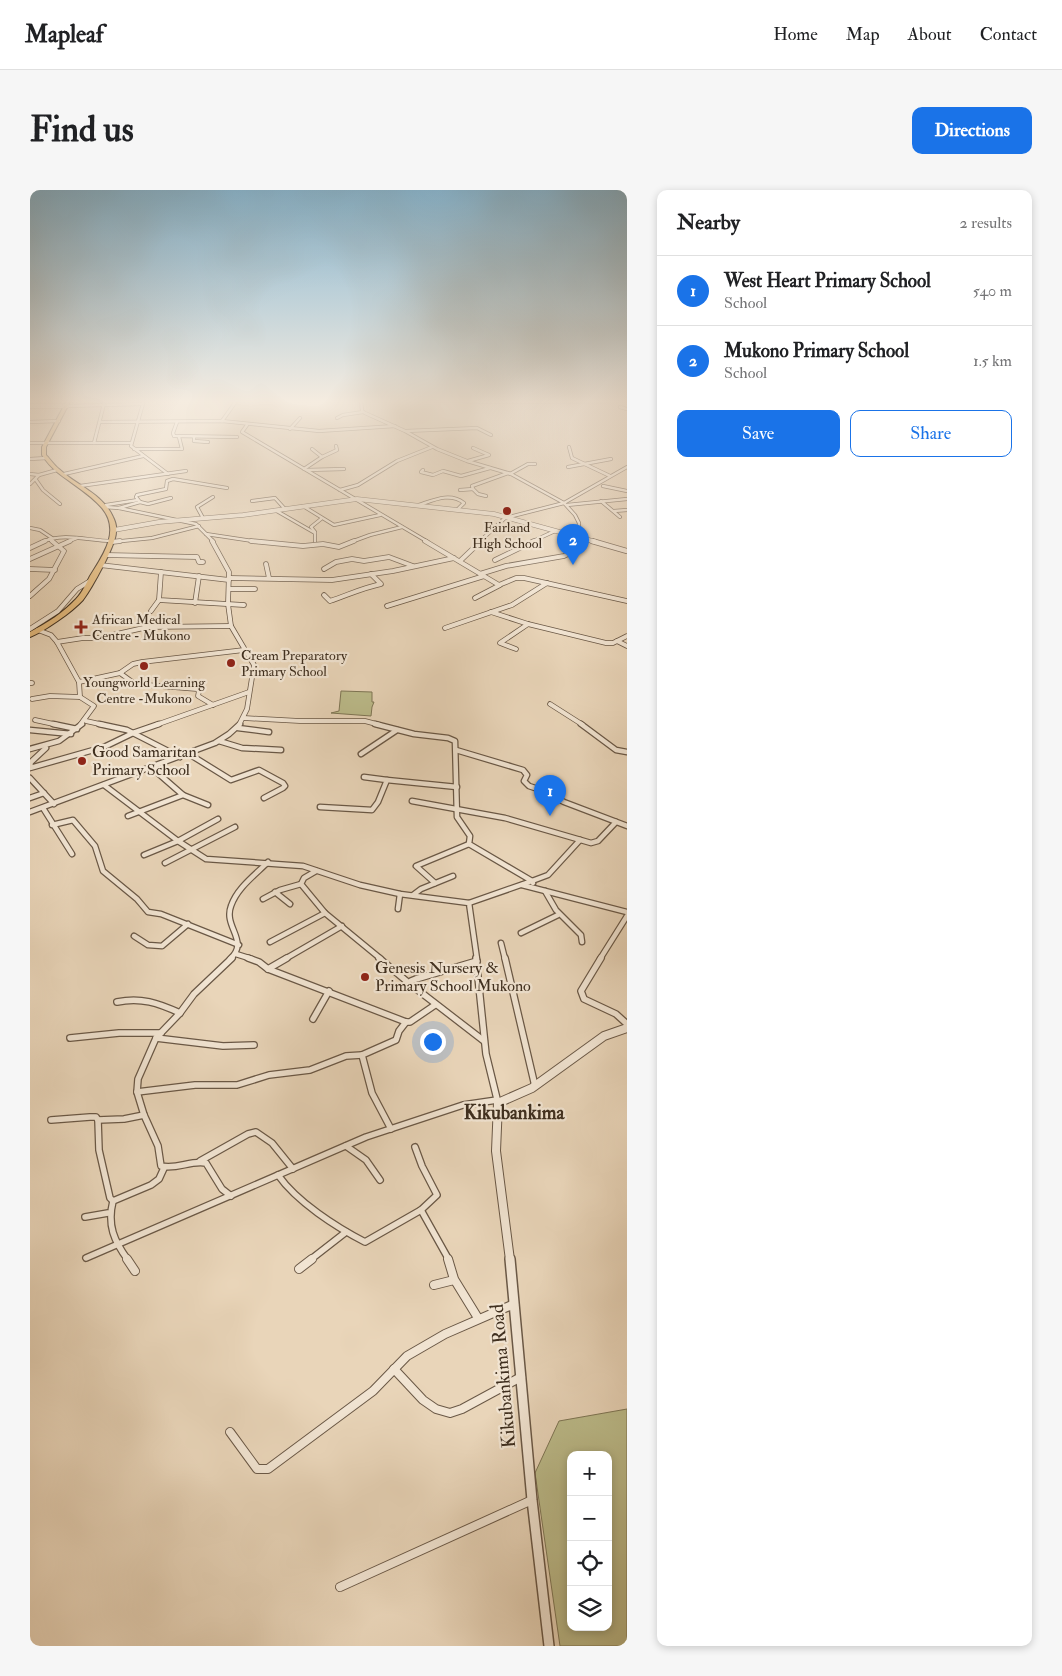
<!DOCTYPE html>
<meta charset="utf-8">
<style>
:root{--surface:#fff;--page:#f6f6f6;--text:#202124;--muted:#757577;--line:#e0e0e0;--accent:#1a73e8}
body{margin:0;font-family:"IM FELL Double Pica",serif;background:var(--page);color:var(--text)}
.controls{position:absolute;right:15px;bottom:15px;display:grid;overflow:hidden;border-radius:10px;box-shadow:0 2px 8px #0003}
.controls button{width:45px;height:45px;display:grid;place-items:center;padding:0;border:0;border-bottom:1px solid var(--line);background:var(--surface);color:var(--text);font:25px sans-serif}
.you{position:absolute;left:402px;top:851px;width:18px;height:18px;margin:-12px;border:4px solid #fff;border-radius:50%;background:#1a73e8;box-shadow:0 0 0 8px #1a73e833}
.badge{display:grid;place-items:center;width:32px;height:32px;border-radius:50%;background:var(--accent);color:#fff;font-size:16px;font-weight:700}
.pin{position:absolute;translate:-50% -41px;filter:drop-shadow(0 1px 2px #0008)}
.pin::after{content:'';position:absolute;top:26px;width:18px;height:15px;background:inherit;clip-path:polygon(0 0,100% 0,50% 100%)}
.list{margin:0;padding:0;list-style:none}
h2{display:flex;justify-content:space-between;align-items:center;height:65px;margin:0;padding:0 20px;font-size:21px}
h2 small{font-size:16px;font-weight:400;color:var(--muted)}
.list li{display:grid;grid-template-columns:32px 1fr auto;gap:15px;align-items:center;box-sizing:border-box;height:70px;padding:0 20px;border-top:1px solid var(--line)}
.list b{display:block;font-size:19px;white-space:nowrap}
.list p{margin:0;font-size:16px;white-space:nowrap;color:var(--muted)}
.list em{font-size:16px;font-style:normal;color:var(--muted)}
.actions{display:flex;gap:10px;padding:15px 20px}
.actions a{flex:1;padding:11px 0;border:1px solid var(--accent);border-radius:10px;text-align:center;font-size:18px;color:var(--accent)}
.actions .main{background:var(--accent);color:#fff}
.icon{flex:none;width:28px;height:28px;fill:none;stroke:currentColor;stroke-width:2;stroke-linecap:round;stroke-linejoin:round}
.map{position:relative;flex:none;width:597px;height:1456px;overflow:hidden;border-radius:10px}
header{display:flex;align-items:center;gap:30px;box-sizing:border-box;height:70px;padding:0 25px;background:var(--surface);border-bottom:1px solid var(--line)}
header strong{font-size:24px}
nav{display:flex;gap:28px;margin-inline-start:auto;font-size:18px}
.intro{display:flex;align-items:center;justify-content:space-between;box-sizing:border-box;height:120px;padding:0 30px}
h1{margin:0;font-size:35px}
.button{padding:12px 22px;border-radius:10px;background:var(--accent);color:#fff;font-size:18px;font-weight:700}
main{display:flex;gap:30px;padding:0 30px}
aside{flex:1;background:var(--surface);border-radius:10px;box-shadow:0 2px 8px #0003}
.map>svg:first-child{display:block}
.green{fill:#bcbc8b;stroke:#7e7655;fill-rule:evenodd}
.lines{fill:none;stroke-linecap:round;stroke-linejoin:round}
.minor-far4-casing{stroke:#6a5846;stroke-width:4}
.minor-far3-casing{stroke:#6a5846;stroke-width:5.5}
.minor-far2-casing{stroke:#6a5846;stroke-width:7}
.minor-far1-casing{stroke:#6a5846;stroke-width:8}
.minor-casing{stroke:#6a5846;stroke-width:10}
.tertiary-far3-casing{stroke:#6a5846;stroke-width:5}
.tertiary-far2-casing{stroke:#6a5846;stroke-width:6}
.tertiary-far1-casing{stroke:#6a5846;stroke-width:10}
.tertiary-casing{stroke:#6a5846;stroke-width:12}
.primary-casing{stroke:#3f2f1f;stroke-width:2}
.minor-far4{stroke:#f1e4d2;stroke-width:2.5}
.minor-far3{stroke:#f1e4d2;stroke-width:4}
.minor-far2{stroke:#f1e4d2;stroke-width:4.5}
.minor-far1{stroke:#f1e4d2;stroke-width:5.5}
.minor{stroke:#f1e4d2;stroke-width:8}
.tertiary-far3{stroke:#f1e4d2;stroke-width:4}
.tertiary-far2{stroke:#f1e4d2;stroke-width:4.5}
.tertiary-far1{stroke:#f1e4d2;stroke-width:8}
.tertiary{stroke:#f1e4d2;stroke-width:9}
.primary{fill:#e4ba7c;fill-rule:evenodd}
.poi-dot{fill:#8f2418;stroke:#f1e4d2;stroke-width:2}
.labels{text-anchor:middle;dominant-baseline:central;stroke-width:4.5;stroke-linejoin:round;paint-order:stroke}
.far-poi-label{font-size:14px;fill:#3f2f1f;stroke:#f1e4d2}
.poi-label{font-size:16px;fill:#3f2f1f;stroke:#f1e4d2;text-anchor:start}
.quarter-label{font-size:19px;font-weight:bold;fill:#3f2f1f;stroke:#f1e4d2}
.near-street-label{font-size:19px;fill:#3f2f1f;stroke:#f1e4d2}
</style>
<header>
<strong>Mapleaf</strong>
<nav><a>Home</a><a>Map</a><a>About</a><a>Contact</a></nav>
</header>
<div class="intro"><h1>Find us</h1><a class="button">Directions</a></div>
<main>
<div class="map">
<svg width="597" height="1456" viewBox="0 0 597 1456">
<rect width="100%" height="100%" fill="#e9d5b9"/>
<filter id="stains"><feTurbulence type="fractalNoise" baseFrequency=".004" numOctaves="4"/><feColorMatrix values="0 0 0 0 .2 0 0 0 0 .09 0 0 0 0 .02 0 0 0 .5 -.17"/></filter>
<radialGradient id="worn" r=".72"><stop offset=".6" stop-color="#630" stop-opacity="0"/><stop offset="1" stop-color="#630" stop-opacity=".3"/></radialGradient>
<g class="green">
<path d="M311,501L342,502V512H344L342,517L341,526L301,523L309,521Z"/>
<path d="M597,1219V1456H530L505,1283L529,1231ZM541,1265H578V1437H541Z"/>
</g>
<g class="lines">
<defs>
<g id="minor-far4">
<path d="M114,210L101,256L138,284"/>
<path d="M331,210L332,221L335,223L375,241L407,259L437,271L481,284L534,313L545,325L549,333L548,347"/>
<path d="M401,210L462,212L597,211"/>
<path d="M37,216L113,214"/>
<path d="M590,217L597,219"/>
<path d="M307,228L313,225L333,222"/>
<path d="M192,231L207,210"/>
<path d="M0,232L29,231"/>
<path d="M70,232L192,231L289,241L365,236"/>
<path d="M147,232L143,243L144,246L207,247"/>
<path d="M217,235L212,242L398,352"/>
<path d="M260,239L270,228"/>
<path d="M376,241L447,238L461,245"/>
<path d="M164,247V251L178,252"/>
<path d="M0,253H101"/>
<path d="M64,253L75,210"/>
<path d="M539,257L542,268L580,286"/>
<path d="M104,259H152L149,247"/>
<path d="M292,267L307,260L306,256"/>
<path d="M0,269L17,268"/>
<path d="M438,271L459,265L443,258"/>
<path d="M538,277L581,269"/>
<path d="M274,279L292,267L282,259"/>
<path d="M277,280L314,279"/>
<path d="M393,280L391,282L403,285L413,281L431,286L460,278"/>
<path d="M0,284L9,285"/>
<path d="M34,284L113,266"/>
<path d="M480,284L498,274H505"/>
<path d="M6,290L13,300L30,314"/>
<path d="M0,294L9,285L27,280"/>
<path d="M50,296L156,281"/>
<path d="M573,296L597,301"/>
<path d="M443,299L448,304L456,306"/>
<path d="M310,300L328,295L367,271L402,257"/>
<path d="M430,300L443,299L442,296L478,283"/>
<path d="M222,311L245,308L255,319"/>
<path d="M571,311L590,327"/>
<path d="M110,312L118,314L141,308"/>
<path d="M76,315L108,310"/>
<path d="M389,315C404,310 420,302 434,313L428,319"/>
<path d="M537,315L597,309"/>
<path d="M273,316L304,335L350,325"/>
<path d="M74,317L89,318L110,312L106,307L107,305L136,299L137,291L143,289L197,298"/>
<path d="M89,318L166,334L184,352"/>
<path d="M245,320L285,343"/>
<path d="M584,321L597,320"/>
<path d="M173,328L167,317L183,307"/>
<path d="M0,338L10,340L22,348"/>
<path d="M176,344L229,352"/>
<path d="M19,349L23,352"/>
<path d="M285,351V342L281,337L291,329"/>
<path d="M12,352C35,342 58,351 82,351"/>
<path d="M37,352L47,348"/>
<path d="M82,352L122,348L169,336"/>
<path d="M321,352L340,345L372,337"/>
<path d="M449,352L475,328L534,313L597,277"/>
<path d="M501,352L525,341"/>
<path d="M549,352L552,349"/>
</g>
<g id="minor-far3">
<path d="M182,351L199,382L198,414L201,436L224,475L217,519L209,535"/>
<path d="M221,351L273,356L293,354L309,357L324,351"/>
<path d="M395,351L469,395L486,388H494L597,411"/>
<path d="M82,352L90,351"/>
<path d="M0,358L15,351"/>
<path d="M76,365L167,367L169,372H173"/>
<path d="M0,369L40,351"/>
<path d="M465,370L504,351"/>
<path d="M430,371L451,351"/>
<path d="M236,374L239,388"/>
<path d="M70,375L199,390"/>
<path d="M0,379L25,380"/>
<path d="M294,379L306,372L322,369L334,371L359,367L383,376"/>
<path d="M131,382L129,410L214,415"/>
<path d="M450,384L476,376L534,366L544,361L550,351"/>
<path d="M200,388L302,390L363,381L424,368"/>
<path d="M199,399H225"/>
<path d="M294,405L300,411C318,405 332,398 351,394L341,384"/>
<path d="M0,406L19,389L34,361L22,351"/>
<path d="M445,408L470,395"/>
<path d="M165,413L169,386"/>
<path d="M357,416L454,386"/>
<path d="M121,421L129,410"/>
<path d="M461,422L498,434L576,453H583L597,446"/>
<path d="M415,438L482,415L517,393"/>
<path d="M0,439L28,421L47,399L60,391"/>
<path d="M8,440L21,445L27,452L49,492L50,507L64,516L50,535"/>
<path d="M587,451L597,456"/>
<path d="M27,452L53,448H69L118,437L201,436"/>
<path d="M486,459L470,453L498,434"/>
<path d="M90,483L105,494L167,499L169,501L168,506L183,515"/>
<path d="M49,492L90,483L103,474L112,472L214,460"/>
<path d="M0,493H2"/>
<path d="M2,509L20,506L50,507"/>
<path d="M520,514L553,535"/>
<path d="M214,528L270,531H335L350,535"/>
<path d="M5,530L28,535"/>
<path d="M56,531L74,535"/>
<path d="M126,535L219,502"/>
</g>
<g id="minor-far2">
<path d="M23,534L47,539"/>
<path d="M69,534L97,540L150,567"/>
<path d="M345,534L384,544L418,548L425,551L427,627L440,646L439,654L502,691L439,713"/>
<path d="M551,534L586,560L597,562"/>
<path d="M208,538L239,542"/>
<path d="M0,540L41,544"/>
<path d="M189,551L212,558L251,560"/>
<path d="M0,559L29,551L52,534"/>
<path d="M426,560L493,580L497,585L494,591L499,596L514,601L534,612L597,636"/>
<path d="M159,564L201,590L229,580L253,593L255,596L253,598L234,608"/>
<path d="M331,564L367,540"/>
<path d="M0,576L1,572L16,558"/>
<path d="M0,578L74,557L103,543L129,534"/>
<path d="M0,588L24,614"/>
<path d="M357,590L427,597"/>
<path d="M74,595L148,651L176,669L273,676L330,695L370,704L439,713L447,769"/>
<path d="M153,605L178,615"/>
<path d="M0,608L14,603"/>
<path d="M382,611L475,628L561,653L568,651L586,632"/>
<path d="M290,617L342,620L348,612L357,590L334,587"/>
<path d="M13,618L42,664"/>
<path d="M0,622L185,553L199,544L210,534"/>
<path d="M98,626L153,605L122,578"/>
<path d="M22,635L43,630L65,656L73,681L107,709L118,722L131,724L209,755"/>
<path d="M114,665L148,651L188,629"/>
<path d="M135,673L205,637"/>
<path d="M286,681L274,688L271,694L295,723L351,769"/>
<path d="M405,693L386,676L439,654"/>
<path d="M503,693L502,691L518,685L550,650"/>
<path d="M492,695L597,722"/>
<path d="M515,701L526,720L551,745L552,752"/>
<path d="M245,702L260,714"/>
<path d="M383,705L391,699L423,686"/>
<path d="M233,709L250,700L271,694"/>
<path d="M368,719L370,704"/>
<path d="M491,743L528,725"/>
<path d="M104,746L118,755L132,756L158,734"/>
<path d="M240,752L295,723"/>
<path d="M471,753L475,769"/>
<path d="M206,764L222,769"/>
<path d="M200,769C220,751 193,737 201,716C207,698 225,685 238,672"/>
<path d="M255,769L312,736"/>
<path d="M570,769L597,726"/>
</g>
<g id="minor-far1">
<path d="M218,768L229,772L238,779L376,832H380L405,815"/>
<path d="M349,768L380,794"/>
<path d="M446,768L456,864L468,913"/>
<path d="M475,768L505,896"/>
<path d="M571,768L551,801L554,809L586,824L597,834"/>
<path d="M447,771L386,789L381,791L380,794L454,851"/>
<path d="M238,779L257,768"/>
<path d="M87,812C111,807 128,813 150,823"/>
<path d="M283,829L299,801"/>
<path d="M40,848L89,843H131"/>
<path d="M126,848L193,856L224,855"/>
<path d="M107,902L165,895H207L239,885L280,880L316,866L332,865"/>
<path d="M21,930L60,927H66L68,930L94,929L114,925"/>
<path d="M68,930L69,960L80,1008L83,1011"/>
<path d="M361,939L342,903L332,865L366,850L369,841L376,832"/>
<path d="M316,956L336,970L350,990"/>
<path d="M170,971L218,944L226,942L242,953L263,979"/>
<path d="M248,985C267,1012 306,1037 335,1052L391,1020L407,1005L392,976L385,957"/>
<path d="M201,1006L192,999L176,973C160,970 147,980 131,976L128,956L114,925L107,902L108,889L126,848L150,823L164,804L202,768"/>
<path d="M391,1020L419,1070"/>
<path d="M55,1027L78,1023"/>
<path d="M56,1068L336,947L433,915L467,910"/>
<path d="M98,1070C84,1051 77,1035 83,1011L121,995L129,989L134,978"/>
<path d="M280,1070L316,1042"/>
</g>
<g id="minor">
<path d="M97,1069L105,1081"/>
<path d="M418,1069L424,1089L448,1128"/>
<path d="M269,1079L282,1069"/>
<path d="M404,1095L424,1090"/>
<path d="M364,1179L393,1210L406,1219L420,1223L432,1219L491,1187"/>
<path d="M200,1242L227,1279H238L343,1201L377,1166L415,1144L484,1114"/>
<path d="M310,1397L502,1310"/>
</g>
<g id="tertiary-far3">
<path d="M0,216H37"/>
<path d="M84,340L129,332L213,325L327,309L464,324L566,352"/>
</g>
<path id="tertiary-far2" d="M562,351L597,361"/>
<path id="tertiary-far1" d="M480,1070L466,961L468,913L502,898L574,846L597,838"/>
<path id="tertiary" d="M480,1069L502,1310L519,1456"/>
<path id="primary" d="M37,210H41L16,257V265C20,269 24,275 29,279C46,295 73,304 83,327C85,331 87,337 86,342C86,355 62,398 53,410C42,422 15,441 0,447V442C17,433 33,423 46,409C52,403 56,394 60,386C73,365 91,341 72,318C59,303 42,294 27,282C21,277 16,271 12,265V257Z"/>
</defs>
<use href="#minor-far4" class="minor-far4-casing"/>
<use href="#minor-far3" class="minor-far3-casing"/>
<use href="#minor-far2" class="minor-far2-casing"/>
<use href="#minor-far1" class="minor-far1-casing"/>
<use href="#minor" class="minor-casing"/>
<use href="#tertiary-far3" class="tertiary-far3-casing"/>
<use href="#tertiary-far2" class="tertiary-far2-casing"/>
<use href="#tertiary-far1" class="tertiary-far1-casing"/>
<use href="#tertiary" class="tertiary-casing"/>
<use href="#primary" class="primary-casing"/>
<use href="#minor-far4" class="minor-far4"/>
<use href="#minor-far3" class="minor-far3"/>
<use href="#minor-far2" class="minor-far2"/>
<use href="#minor-far1" class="minor-far1"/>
<use href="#minor" class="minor"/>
<use href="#tertiary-far3" class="tertiary-far3"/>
<use href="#tertiary-far2" class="tertiary-far2"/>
<use href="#tertiary-far1" class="tertiary-far1"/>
<use href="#tertiary" class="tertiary"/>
<use href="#primary" class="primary"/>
</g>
<linearGradient id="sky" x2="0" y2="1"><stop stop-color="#87b6d1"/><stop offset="0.51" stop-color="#f5ece0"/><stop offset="1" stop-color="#f5ece0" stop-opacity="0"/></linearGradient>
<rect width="597" height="414" fill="url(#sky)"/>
<g class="poi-dot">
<circle cx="477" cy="321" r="5"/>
<path d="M48.5 429.5h5v5h5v5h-5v5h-5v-5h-5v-5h5z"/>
<circle cx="201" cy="473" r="5"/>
<circle cx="114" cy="476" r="5"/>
<circle cx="52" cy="571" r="5"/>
<circle cx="335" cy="787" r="5"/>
</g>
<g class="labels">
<g class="far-poi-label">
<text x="477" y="337">Fairland<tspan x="477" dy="16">High School</tspan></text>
<text x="62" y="429" text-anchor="start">African Medical<tspan x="62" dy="16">Centre - Mukono</tspan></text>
<text x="211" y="465" text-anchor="start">Cream Preparatory<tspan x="211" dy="16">Primary School</tspan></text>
<text x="114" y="492">Youngworld Learning<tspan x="114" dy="16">Centre -Mukono</tspan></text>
</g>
<g class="poi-label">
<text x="62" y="562">Good Samaritan<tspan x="62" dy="18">Primary School</tspan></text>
<text x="345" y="778">Genesis Nursery &amp;<tspan x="345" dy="18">Primary School Mukono</tspan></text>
</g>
<g class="quarter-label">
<text x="484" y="923">Kikubankima</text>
</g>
<g class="near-street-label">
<text transform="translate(473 1186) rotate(-95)">Kikubankima Road</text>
</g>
</g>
<rect width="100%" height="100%" filter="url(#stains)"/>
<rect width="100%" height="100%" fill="url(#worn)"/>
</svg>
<div class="controls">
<button>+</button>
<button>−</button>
<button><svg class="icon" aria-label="locate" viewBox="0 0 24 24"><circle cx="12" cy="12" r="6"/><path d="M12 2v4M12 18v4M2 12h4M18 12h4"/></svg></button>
<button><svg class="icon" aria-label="layers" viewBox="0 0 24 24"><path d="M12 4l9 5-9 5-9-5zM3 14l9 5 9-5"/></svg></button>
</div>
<div class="you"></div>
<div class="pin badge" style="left:520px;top:626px">1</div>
<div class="pin badge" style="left:543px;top:375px">2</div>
</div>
<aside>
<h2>Nearby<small>2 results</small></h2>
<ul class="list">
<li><span class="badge">1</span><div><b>West Heart Primary School</b><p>School</p></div><em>540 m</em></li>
<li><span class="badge">2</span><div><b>Mukono Primary School</b><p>School</p></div><em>1.5 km</em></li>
</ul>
<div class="actions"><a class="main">Save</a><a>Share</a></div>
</aside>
</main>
